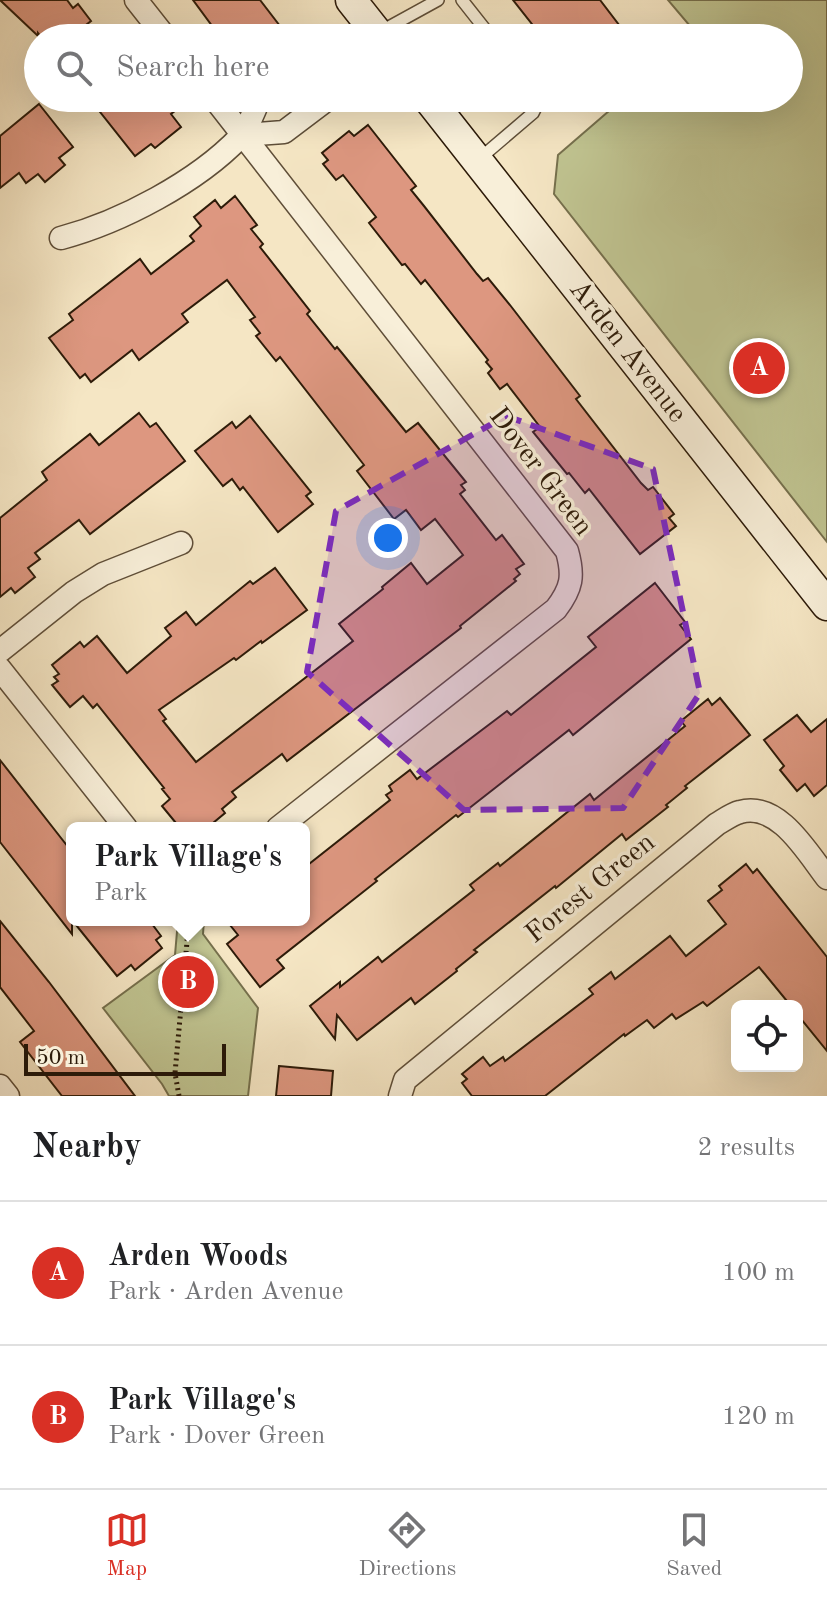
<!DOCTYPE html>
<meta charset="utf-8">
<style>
:root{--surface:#fff;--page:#f6f6f6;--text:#202124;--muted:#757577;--line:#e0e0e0;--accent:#d93025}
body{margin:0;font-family:"Old Standard TT",serif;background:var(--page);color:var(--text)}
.controls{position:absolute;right:24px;bottom:24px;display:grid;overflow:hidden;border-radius:12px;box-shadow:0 8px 32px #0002}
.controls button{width:72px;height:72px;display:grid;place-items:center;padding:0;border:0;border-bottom:2px solid var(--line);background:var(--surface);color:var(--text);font:40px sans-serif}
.scale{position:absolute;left:24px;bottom:20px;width:202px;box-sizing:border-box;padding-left:8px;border:4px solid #2d1b09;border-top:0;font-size:22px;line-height:28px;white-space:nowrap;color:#2d1b09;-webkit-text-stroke:6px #f8efd9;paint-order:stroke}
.you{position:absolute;left:388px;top:538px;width:28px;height:28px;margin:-20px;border:6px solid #fff;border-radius:50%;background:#1a73e8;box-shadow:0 0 0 12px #1a73e833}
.badge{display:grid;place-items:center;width:52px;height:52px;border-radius:50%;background:var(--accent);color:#fff;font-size:26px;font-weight:700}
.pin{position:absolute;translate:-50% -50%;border:4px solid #fff;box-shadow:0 2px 8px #0006}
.popup{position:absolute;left:66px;top:822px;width:244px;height:104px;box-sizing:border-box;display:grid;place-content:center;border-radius:12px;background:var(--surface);filter:drop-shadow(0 2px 6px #0005);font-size:26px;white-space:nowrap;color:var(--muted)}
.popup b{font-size:30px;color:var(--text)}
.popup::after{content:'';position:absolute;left:50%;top:100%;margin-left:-16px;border:16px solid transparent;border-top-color:var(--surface)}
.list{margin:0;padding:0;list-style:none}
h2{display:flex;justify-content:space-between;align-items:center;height:104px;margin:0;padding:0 32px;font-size:34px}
h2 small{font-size:26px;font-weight:400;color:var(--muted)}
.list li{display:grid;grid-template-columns:52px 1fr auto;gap:24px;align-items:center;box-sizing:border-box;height:144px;padding:0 32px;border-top:2px solid var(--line)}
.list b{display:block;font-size:30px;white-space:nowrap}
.list p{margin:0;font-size:26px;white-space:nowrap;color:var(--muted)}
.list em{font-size:26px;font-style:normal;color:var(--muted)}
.icon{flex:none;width:44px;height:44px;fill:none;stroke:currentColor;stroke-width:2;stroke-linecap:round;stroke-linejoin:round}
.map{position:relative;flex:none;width:827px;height:1096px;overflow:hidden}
.search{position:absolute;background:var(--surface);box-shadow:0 8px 32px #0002;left:24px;right:24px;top:24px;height:88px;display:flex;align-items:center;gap:20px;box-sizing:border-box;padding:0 28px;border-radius:44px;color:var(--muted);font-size:30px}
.sheet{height:392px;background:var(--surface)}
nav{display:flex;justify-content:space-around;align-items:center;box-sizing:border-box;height:112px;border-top:2px solid var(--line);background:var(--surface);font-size:22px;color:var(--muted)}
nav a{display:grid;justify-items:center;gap:4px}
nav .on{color:var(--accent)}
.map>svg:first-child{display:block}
.green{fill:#c0c491;stroke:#76704d;stroke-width:2}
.building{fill:#dd9780;stroke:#2d1b09;stroke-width:2}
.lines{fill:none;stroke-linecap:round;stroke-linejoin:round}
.lane-casing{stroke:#5f4e38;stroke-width:14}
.street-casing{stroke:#5f4e38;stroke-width:25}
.secondary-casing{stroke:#2d1b09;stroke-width:33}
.path{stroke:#2d1b09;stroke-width:5;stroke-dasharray:2 4;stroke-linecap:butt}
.lane{stroke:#f8efd9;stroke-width:11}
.street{stroke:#f8efd9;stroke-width:22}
.secondary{stroke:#f8efd9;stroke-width:30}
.marked{fill:#7b2cbf;fill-opacity:0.2;stroke:#7b2cbf;stroke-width:6;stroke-dasharray:16 10;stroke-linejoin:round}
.labels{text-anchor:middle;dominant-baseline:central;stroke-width:7;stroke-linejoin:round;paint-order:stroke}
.street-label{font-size:28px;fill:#2d1b09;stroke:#f8efd9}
</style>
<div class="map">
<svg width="827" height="1096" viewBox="0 0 827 1096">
<rect width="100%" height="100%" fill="#f5e6c4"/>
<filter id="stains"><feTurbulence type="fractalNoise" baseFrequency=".0025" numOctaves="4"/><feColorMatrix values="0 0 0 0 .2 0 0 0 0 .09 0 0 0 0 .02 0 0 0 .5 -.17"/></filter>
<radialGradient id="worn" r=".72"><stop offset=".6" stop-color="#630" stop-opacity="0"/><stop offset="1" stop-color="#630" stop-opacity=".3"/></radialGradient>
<g class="green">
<path d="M668,0H827V542L554,194L558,155L624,98H789V38H692L696,33Z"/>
<path d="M178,920H204L203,934L258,1008L248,1096H169L162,1084L103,1008L175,955Z"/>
</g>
<g class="building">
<path d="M0,0H67L73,8L78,4L91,21L86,25L97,38H42L38,33V36Z"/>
<path d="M193,0H260L280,26L265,38H221Z"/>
<path d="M513,0H600L629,38H543Z"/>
<path d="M89,98H192L171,114L181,127L155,148L151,144L135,156Z"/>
<path d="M39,104L73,147L59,158L65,165L45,182L38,174L26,183L19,173L0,188V136Z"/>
<path d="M368,125L416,186L411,190L424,206L477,274L483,281L488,278L510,305L580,396L576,399L641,483L648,490L653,487L674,514L669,518L676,526L640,554L589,489L585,493L569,473L567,474L533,432L540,427L507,384L500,389L488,373L492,369L486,362L488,360L425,280L421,284L405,264L402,265L369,223L376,217L343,175L336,180L323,164L328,160L322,153L349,131L354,136Z"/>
<path d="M235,196L257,225L251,229L263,244L260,247L310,311L307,314L335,349L337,347L342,353L406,432L418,423L466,482L461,485L465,490L460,494L496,540L502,535L524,564L516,569L520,574L514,579L516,581L460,626L461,628L287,761L282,754L232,792L236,797L222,809L225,813L207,828H180L162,806L170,799L162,789L164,788L97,704L93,708L83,696L70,707L52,685L58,681L54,677L59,674L52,665L80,642L84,647L97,636L127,673L171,636L165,628L186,612L196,625L250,581L253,584L275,568L307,610L262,643L261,641L236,660L234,658L159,710L166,719L163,721L196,762L353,641L339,624L383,589L382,587L411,563L427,584L463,555L435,519L421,530L406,510L394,519L357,471L364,465L280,357L276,361L256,336L260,333L250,320L255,317L227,280L182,314L188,322L139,360L132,350L91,382L85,374L80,378L49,338L73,320L69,314L140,259L151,274L194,241L190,236L201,226L194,217L215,200L221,208Z"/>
<path d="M139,413L150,427L156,423L185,461L90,534L79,520L35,553L40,559L28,568L35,577L15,593L11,588L0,597V518L47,480L42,472L90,434L99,445Z"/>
<path d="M250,416L311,492L306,496L313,504L278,532L243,487L240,490L232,479L223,486L195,451L232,422L236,428Z"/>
<path d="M655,583L685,622L680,625L691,639L573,735L569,730L458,817L456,815L375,879L377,881L277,960L284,968L260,987L227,944L238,935L226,920H304V868L390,800L386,795L392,791L389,786L410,770L417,779L507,711L511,715L596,647L588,637Z"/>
<path d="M720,698L750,735L685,786L687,788L666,805L668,807L626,840L622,834L556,888L555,886L474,950L477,952L456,969L457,971L415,1004L411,998L357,1040L337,1015L335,1039L310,1006L340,982V987L378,957L382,962L474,890L470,885L498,863L500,866L590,794L594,800L685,726L681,721L708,699L712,705Z"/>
<path d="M797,715L811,732L827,719V785L814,796L805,784L797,791L780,770L784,766L764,740Z"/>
<path d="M0,760L72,852V934L0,842Z"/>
<path d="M746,864L753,873L757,869L827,957V1051L797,1014V1006H791L759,967L707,1006L703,1002L676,1019L672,1014L654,1028L647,1020L625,1036L624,1034L545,1096H472L462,1083L467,1079L462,1074L483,1057L490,1066L503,1057L505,1061L593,994L589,989L611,972L615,979L670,936L686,956L726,924L708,901L722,890L719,886Z"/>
<path d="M72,920H149L161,936L156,940L162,948L135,970L131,965L117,976Z"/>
<path d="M0,921L49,982L135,1096H62L20,1042L34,1031L0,987Z"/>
<path d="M279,1066L333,1071L331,1096H276Z"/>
</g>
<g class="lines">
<defs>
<g id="lane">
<path d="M462,0L492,38"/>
<path d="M378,33L438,0"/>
<path d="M478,160L533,113L536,107V98"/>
</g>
<g id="street">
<path d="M136,0L166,38"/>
<path d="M214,98L567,551C574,576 572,588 556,609L278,828"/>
<path d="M243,135L284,132L329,98"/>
<path d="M61,238C121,222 197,182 240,137C249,127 254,110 260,98"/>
<path d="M0,651L74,592L103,574L181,543"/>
<path d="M0,669L126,828"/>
<path d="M0,1086L8,1096"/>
<path d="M400,1096L405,1080L717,824C724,820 732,814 740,812C778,801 807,852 827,878"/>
</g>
<g id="secondary">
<path d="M351,0L381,38"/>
<path d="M428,98L827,605"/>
</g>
</defs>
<use href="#lane" class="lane-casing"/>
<use href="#street" class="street-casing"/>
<use href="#secondary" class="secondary-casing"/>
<path class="path" d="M179,1096L175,1073L189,920"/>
<use href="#lane" class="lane"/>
<use href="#street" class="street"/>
<use href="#secondary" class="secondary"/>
</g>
<path class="marked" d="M506,416L653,469L700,693L623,808L464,810L307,672L336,511Z"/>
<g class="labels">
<g class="street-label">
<text transform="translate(627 352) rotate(52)">Arden Avenue</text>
<text transform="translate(540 472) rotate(53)">Dover Green</text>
<text transform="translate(591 889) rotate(-39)">Forest Green</text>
</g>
</g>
<rect width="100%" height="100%" filter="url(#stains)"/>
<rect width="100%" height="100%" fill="url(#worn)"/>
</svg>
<div class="controls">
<button><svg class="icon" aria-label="locate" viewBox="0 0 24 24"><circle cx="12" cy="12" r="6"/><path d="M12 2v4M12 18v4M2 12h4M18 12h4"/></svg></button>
</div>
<div class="scale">50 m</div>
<div class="you"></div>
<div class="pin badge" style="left:759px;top:368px">A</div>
<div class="pin badge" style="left:188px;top:982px">B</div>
<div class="popup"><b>Park Village's</b>Park</div>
<div class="search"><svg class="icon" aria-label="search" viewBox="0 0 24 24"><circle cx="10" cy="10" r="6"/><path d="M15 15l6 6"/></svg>Search here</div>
</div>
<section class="sheet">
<h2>Nearby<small>2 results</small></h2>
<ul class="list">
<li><span class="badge">A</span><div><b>Arden Woods</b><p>Park · Arden Avenue</p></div><em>100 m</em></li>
<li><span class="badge">B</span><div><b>Park Village's</b><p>Park · Dover Green</p></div><em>120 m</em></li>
</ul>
</section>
<nav>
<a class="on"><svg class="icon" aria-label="map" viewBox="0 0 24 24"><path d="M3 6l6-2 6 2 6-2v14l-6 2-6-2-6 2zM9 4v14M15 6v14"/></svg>Map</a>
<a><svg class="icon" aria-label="directions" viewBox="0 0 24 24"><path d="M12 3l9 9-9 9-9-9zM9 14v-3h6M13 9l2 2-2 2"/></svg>Directions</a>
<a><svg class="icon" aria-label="saved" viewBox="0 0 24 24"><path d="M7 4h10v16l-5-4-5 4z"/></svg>Saved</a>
</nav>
